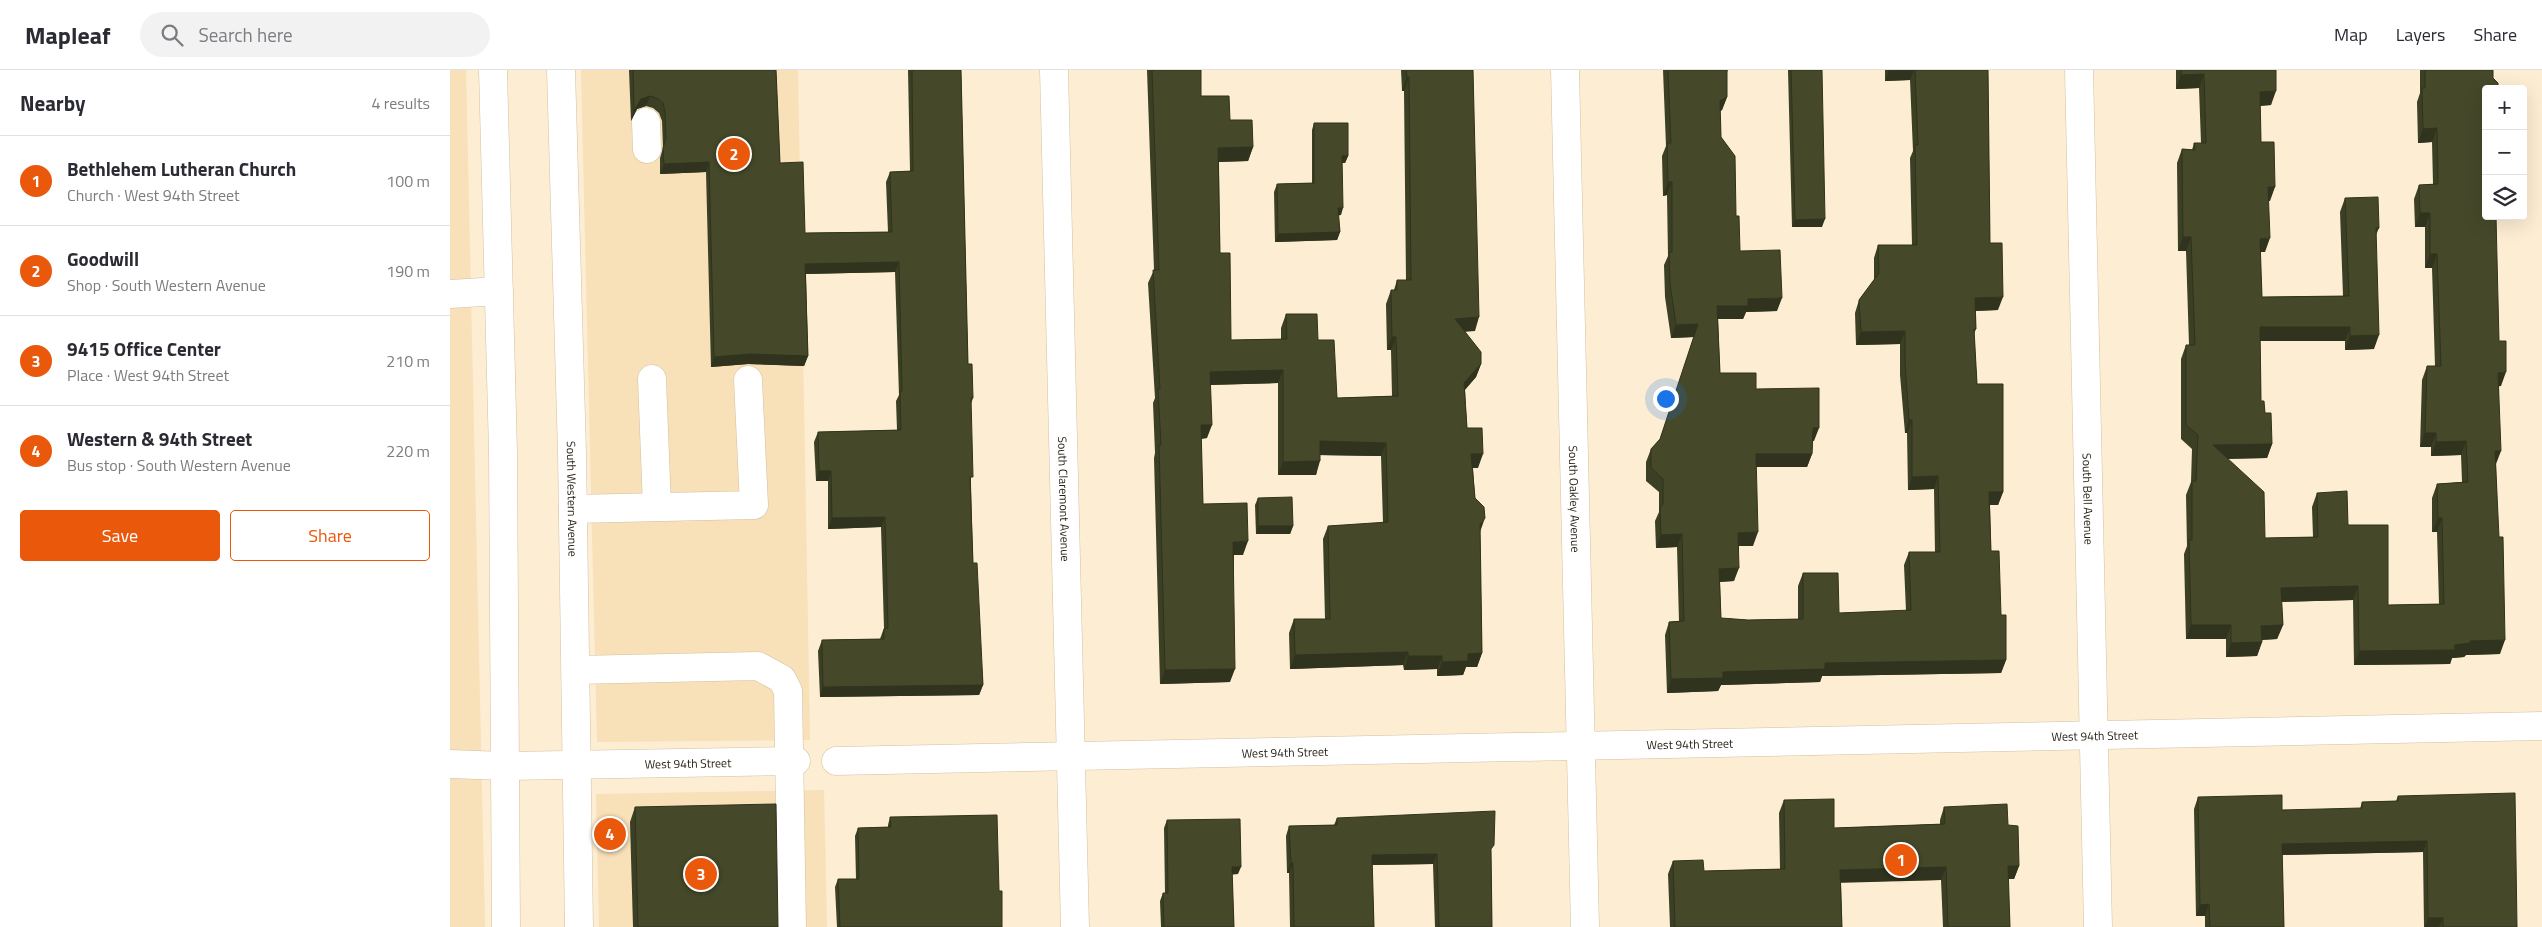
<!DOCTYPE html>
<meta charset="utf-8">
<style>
:root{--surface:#fff;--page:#f2f2f3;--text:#2b2b33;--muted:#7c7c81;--line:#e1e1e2;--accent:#ea580c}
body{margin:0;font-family:"Titillium Web",sans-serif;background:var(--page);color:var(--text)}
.controls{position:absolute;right:15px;top:15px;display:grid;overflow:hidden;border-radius:5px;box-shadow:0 5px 20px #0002}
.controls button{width:45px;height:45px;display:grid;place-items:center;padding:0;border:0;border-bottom:1px solid var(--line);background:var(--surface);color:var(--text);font:25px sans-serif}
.you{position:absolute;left:1215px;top:328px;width:18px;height:18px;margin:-12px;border:4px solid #fff;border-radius:50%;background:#1a73e8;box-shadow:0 0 0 8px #1a73e833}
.badge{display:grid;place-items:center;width:32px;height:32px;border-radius:50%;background:var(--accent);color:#fff;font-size:16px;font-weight:700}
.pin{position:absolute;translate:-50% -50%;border:2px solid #fff;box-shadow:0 1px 5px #0006}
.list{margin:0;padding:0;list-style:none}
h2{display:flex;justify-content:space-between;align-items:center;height:65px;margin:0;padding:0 20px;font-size:21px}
h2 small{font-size:16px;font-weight:400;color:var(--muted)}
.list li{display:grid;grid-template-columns:32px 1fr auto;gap:15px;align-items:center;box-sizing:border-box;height:90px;padding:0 20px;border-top:1px solid var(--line)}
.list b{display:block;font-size:19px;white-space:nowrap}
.list p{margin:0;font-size:16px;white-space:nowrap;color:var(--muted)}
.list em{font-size:16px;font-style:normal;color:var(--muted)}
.actions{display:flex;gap:10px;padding:15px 20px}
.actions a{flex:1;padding:11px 0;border:1px solid var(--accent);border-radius:5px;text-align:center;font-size:18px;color:var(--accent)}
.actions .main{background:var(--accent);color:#fff}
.icon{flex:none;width:28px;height:28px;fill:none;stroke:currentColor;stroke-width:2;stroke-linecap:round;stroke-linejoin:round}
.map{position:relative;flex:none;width:2092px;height:857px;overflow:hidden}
header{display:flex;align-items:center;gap:30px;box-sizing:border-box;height:70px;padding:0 25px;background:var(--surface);border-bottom:1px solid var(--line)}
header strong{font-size:24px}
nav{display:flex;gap:28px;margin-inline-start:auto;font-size:18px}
.search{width:350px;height:45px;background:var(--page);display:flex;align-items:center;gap:12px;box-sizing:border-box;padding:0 18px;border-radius:28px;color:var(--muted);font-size:19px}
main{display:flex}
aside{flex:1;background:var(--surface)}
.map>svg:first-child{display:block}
.built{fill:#f8e0b8}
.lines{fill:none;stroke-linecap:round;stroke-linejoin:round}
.minor-casing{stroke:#d3c0a1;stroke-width:29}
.major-casing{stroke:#d3c0a1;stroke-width:29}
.minor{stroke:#fff;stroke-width:28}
.major{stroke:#fff;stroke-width:28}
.wall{fill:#3b3f24}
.shaded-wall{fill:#30331d}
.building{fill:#45492a;stroke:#30331d}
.labels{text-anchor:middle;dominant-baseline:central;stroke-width:5;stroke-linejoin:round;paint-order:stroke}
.street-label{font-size:12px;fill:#231c10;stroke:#fcfcfc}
</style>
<header>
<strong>Mapleaf</strong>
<div class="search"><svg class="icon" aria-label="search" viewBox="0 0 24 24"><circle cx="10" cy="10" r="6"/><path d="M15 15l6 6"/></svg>Search here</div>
<nav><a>Map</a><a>Layers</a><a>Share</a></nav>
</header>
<main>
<aside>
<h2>Nearby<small>4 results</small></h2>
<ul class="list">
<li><span class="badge">1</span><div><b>Bethlehem Lutheran Church</b><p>Church · West 94th Street</p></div><em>100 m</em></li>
<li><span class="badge">2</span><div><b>Goodwill</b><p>Shop · South Western Avenue</p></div><em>190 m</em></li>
<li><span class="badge">3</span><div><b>9415 Office Center</b><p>Place · West 94th Street</p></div><em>210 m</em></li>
<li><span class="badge">4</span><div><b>Western &amp; 94th Street</b><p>Bus stop · South Western Avenue</p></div><em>220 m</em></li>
</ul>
<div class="actions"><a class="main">Save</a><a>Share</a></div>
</aside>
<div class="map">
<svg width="2092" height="857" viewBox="0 0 2092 857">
<rect width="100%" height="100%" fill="#fdedd3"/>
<g class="built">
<path d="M0,0H16L35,857H0Z"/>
<path d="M131,0H348L360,670L147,672Z"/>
<path d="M374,720L377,857H149L146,724Z"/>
</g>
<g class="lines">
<defs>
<g id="minor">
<path id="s1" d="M604,0L625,857"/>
<path id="s2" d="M1115,0L1135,857"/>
<path id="s3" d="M1629,0L1648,857"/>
<path d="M196,52L197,79"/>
<path d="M0,224L49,221"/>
<path d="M202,309L207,437"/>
<path d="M123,439L304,435L298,310"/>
<path d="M126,600L308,596L332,609L338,621L342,857"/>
<path id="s4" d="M386,691L2092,656"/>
<path id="s5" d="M0,694L53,696L346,691"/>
</g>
<g id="major">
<path d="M43,0L53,382L56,857"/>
<path id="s6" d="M111,0L122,383L129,857"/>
</g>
</defs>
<use href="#minor" class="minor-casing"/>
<use href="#major" class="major-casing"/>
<use href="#minor" class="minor"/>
<use href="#major" class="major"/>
</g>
<g class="wall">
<path d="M179,0H326L330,93L355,163L438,162L436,112L440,102L460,101L458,0H511L518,294L523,328L521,334V414L523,493L533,615L529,625L370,627L368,581L372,570L430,569L434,558L431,457L378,459V411H366L364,372L368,362L447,360L446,331L449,325L445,202L356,204L358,286L354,296L298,294L261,297L256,102L210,104V88L213,78L212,51L209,43L203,38L196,36L187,39L181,51Z"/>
<path d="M697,0H751V26L780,50L803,77L798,91L769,92L770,183L781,270L831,269V258L836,244L868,270L887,328L942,326L941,280H937L936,234L941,220H944L947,210H956L954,21H952L951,0H1023L1025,261H1015L1031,294L1026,307L1015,320L1017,358L1028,398H1023L1025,428L1030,461L1032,583L1027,597H1016L1013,605L987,606V599L954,600L953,595L840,599L839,563L844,549H875L873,469L878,456L933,453L931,386L870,385L866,405H828V313L760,315L757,368L751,369L753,434L793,485H784L780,612L710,614L704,388L705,383L703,333L705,328L698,213L704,200Z"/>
<path d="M1213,0H1278L1277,2V27L1272,40L1270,41L1271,67L1286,146L1290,181L1327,241L1296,242L1293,249H1268L1270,303L1306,319L1364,371H1363L1362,384L1357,397H1306L1303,476H1289L1284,511L1270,512L1271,548L1298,550L1348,549V516L1353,503L1389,543L1456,541L1454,495L1459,482H1485L1484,419L1458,420L1457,363H1455L1450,305V274L1406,275L1405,243L1409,230L1424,210V188L1428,175H1462L1460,88L1463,81L1460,10L1435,11V0H1538L1540,173L1548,240L1526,241V259L1524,264L1527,314L1553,422L1548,435H1540L1541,481L1551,545L1556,590L1551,603L1372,606L1370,612L1271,615L1268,621L1217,623L1215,565L1219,552L1229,551L1227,477L1206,478L1205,451L1209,442V422L1196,411V392L1201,379L1210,370L1244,267L1221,268L1215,227L1214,195L1218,186L1217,125L1213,126L1212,86L1216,76Z"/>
<path d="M1338,0H1372V157H1342Z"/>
<path d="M1726,0H1826L1821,35L1810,36L1811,72L1820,131H1818L1815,182H1810L1812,227L1893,226L1890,142L1895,128L1929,158L1926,165L1924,279L1895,280V271H1810L1811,331L1815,343L1822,374L1817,388L1777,389L1815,468L1863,467L1862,437L1867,423L1898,455L1938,535L1989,534L1987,462H1982V428L1987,414L2012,412L2011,385L1981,386V377H1970L1972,310L1977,296H1985L1982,198H1975V157H1965L1964,129L1969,115L1983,114L1982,72L1968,73L1967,32L1970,23V0H2043L2036,19L2051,316H2049L2046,394L2050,584L2016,585L2014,587L2002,588L2000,594L1904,595L1903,530L1831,532L1833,555L1827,569L1812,570V572L1807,586L1776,587V569H1736L1734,484L1737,476L1736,425L1741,412L1742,379L1731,369V289L1736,275H1739L1736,181H1728L1727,93L1732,79L1742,80L1744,73H1751L1749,18L1726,19Z"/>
<path d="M864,53L898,86L895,93H892L891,145H888L890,162L887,170L825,172L824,122L827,114L862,113V60Z"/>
<path d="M808,428L843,456L840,464H806L805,435Z"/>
<path d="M1948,726L2067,857H1974L1973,782L1832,785L1834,857H1755V846H1746L1744,739L1748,727L1832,740L1910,739L1912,732L1946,731Z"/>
<path d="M1334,730L1384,758L1490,754V750L1494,737L1558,755L1569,796L1564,809H1558L1560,857H1493L1491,810L1391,812L1392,857H1220L1218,804L1223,791L1254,801L1330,799L1329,743Z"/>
<path d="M185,737L328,857H183L180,752Z"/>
<path d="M440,747L549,821L552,857H387L385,817L388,809H406L405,766L408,758L438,757V755Z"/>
<path d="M887,748L1041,784L1042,857H985L983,794L922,795L924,857H840L839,803H837L836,766L839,756L884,755Z"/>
<path d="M717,750L788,804H782L784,857H711L710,831L713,823H715L714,758Z"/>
</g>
<g class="shaded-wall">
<path d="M1439,0H1464L1460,10L1435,11Z"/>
<path d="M1754,4L1749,18L1726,19L1731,5Z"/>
<path d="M957,7H959L954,21H952Z"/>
<path d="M1826,21L1821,35L1805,36L1810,22Z"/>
<path d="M200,26L196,36L187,39L181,51L184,41L191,29Z"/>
<path d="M1277,27L1272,40L1265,44L1270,31Z"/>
<path d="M1987,58L1982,72L1968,73L1973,59Z"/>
<path d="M803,77L798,91L763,92L768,78Z"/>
<path d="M892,86H898L895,93H889Z"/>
<path d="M259,92L256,102L210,104L214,94Z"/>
<path d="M1218,112H1222L1217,125L1213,126Z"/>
<path d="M1818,117H1825L1820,131H1813Z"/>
<path d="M888,138H893L891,145L885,146Z"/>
<path d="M1970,143H1980L1975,157H1965Z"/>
<path d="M1375,149L1372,157H1342L1345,150Z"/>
<path d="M890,162L887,170L825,172L828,164Z"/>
<path d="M1733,167H1741L1736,181H1728Z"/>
<path d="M1820,168L1815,182H1805L1810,169Z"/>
<path d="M1980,184H1987L1982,198H1975Z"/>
<path d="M449,192L445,202L352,204L355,194Z"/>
<path d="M1553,227L1548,240L1521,241L1525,228Z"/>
<path d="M1332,228L1327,241L1296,242L1293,249H1262L1267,236L1298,229Z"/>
<path d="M1029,247L1025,261L1000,263L1005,249Z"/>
<path d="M1248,254L1244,267L1221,268L1226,255Z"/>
<path d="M1810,257H1900L1895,271H1805Z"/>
<path d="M1455,261L1450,274L1406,275L1411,262Z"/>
<path d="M1929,265L1924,279L1895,280L1900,266Z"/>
<path d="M942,267H946L941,280H937Z"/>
<path d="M301,284L358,286L354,296L298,294L261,297L264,287Z"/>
<path d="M1031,294L1026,307L1009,326L1014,313Z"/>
<path d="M833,300L828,313L755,315L760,302Z"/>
<path d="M2056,302L2051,316L2043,317L2048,303Z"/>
<path d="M1459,350H1462L1457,363H1455Z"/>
<path d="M751,355H762L757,368L746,369Z"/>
<path d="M1363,358H1369L1364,371H1358Z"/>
<path d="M1975,363H1986L1981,377H1970Z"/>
<path d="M870,371L936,373L931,386L865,385Z"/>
<path d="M2016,371L2011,385L1981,386L1986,372Z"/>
<path d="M1822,374L1817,388L1758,389L1763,375Z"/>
<path d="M2045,381H2051L2046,394L2040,395Z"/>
<path d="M1021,384H1033L1028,398H1016Z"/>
<path d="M1306,384H1362L1357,397H1301Z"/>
<path d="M870,391L866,405H828L833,392Z"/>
<path d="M369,401H381L378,411H366Z"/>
<path d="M1488,406L1484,419L1458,420L1462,407Z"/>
<path d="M1539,422H1553L1548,435H1535Z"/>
<path d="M435,447L431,457L378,459L382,448Z"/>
<path d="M1035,448L1030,462V454Z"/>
<path d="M1988,448H1992L1987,462H1982Z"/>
<path d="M808,456H843L840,464H806Z"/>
<path d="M1308,462L1303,476H1284L1288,463Z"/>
<path d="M1232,464L1227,477L1206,478L1211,465Z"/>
<path d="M798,471L793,485H778L783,472Z"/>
<path d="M1289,498L1284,511L1265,512L1269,499Z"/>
<path d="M1908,516L1903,530L1826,532L1831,518Z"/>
<path d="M1741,555H1781L1776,569H1736Z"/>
<path d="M1833,555L1827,569L1806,570L1811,556Z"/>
<path d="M2055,570L2050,584L2016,585L2014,587L2002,588L2000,594L1904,595L1909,581L2020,571Z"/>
<path d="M1812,572L1807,586L1776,587L1781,573Z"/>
<path d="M958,582L953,595L840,599L845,585Z"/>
<path d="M1032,583L1027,597H1016L1013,605L987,606L992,592L1018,584Z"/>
<path d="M958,586H992L987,599L954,600Z"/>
<path d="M1556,590L1551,603L1372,606L1370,612L1271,615L1268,621L1217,623L1221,609L1273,602L1375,593Z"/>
<path d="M785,599L780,612L710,614L715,600Z"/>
<path d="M533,615L529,625L370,627L373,617Z"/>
<path d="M1977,771L1973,782L1828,785L1832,774Z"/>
<path d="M987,784L983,794L918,795L922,785Z"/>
<path d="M841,793H843L839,803H837Z"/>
<path d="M1558,796H1569L1564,809H1553Z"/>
<path d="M782,797H791L788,804L779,805Z"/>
<path d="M1496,797L1491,810L1385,813L1390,800Z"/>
<path d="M1759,834L1755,846H1746L1750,835Z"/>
<path d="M1978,848H1993L1989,857H1975Z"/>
</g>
<g class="building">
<path d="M183,0H326L330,93L353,92L355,163L442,162L440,102L463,101L462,0H511L518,294H522L523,328H521L523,407H520L523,493H527L533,615L373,617L372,570L434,569V559L438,558L435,447L382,448L381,401H369L368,362L451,360L450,321H452L449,192L355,194L358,286L301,284L264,287L259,92L214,94L213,78L216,68L215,41L213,33L207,28L200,26L191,29L184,41Z"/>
<path d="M702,0H751V26H779L780,50H802L803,77L768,78L770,183H780L781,270L837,269L836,244H867L868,270H884L887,328L948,326L946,267H942L941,220H947V210H961L959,7H957L956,0H1023L1029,247L1005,249L1031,282V294L1014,313L1017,358H1032L1033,384H1021L1025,428L1034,437L1035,448L1030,454L1032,583L1018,584V591L992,592V586H958V582L845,585L844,549H880L878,456L938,452L936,373L870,371V391L833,392V300L760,302L762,355H751L753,434L797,433L798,471L783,472L785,599L715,600L709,375H711L708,319H710L703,200H709Z"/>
<path d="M1218,0H1277V27L1270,31L1271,67L1285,86L1286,146H1289L1290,181L1330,180L1332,228L1298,229V236H1267L1270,303H1306V319L1369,318V358H1363L1362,384H1306L1308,462L1288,463L1289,498L1269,499L1271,548L1298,550L1353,549V503H1388L1389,543L1461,540L1459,482H1490L1488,406L1462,407V350H1459L1455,292V261L1411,262L1409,230L1429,203L1428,175H1467L1465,75H1468L1465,0H1538L1540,173H1552L1553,227L1525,228L1526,259H1524L1527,314H1553V422H1539L1541,481H1549L1551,545H1556V590L1375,593V599L1273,602V608L1221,609L1219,552L1234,551L1232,464L1211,465L1210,438L1213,434V409L1201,398V379L1210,369L1248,254L1226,255L1220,213L1219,182H1222V112H1218L1217,73H1221Z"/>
<path d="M1341,0H1372L1375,149L1345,150Z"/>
<path d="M1731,0H1826V21L1810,22L1811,72H1824L1825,117H1818L1820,168L1810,169L1812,227L1899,226L1895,128L1928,127L1929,158H1926L1929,265L1900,266V257H1810L1811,331H1814L1815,343H1821L1822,374L1763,375L1814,422L1815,468L1868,467L1867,423L1897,421L1898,455H1938V535L1994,534L1992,448H1988L1987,414L2018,412L2016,371L1986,372V363H1975L1977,296H1991L1987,184H1980V143H1970L1969,115L1988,114L1987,58L1973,59L1972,18H1975V0H2043V8L2048,13V19H2036V146H2046L2049,271H2056V302L2048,303L2051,381H2045L2049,467H2053L2055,570L2020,571V573L2005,575V580L1909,581L1908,516L1831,518L1833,555L1811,556L1812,572L1781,573V555H1741L1739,470H1742V411H1746L1748,365L1736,355V275H1745L1741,167H1733L1732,79L1745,80L1744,73H1756L1754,4L1731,5Z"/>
<path d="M864,53H898V86H892L893,138H888L890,162L828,164L827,114L864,113Z"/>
<path d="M842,427L843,456H808V428Z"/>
<path d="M2065,723L2067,857H1993V848H1978L1977,771L1832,774L1834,857H1760L1759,834L1750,835L1748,727L1832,725V740L1912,738V732L1948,731V726Z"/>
<path d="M1384,729V758L1495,754L1494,737L1557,734L1558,755L1568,756L1569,796H1558L1560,857H1498L1496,797L1390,800L1392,857H1225L1223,791L1253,790L1254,801L1335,799L1334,730Z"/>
<path d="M326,734L328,857H188L185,737Z"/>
<path d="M1045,741L1044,775L1041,779L1042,857H989L987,784L922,785L924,857H844L843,793H841L839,756L887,755V748Z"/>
<path d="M547,745L549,821H552V857H390L388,809H409L408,758L441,757L440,747Z"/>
<path d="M790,749L791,797H782L784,857H714L713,823H718L717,750Z"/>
</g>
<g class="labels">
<g class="street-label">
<text stroke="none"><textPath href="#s6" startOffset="429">South Western Avenue</textPath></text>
<text stroke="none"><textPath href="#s1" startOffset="429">South Claremont Avenue</textPath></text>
<text stroke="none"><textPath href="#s2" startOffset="429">South Oakley Avenue</textPath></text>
<text stroke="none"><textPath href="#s3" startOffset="429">South Bell Avenue</textPath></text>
<text stroke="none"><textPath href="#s4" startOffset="1259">West 94th Street</textPath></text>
<text stroke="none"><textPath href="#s4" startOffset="854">West 94th Street</textPath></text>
<text stroke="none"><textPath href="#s4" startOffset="449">West 94th Street</textPath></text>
<text stroke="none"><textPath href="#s5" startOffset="238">West 94th Street</textPath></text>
</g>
</g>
</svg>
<div class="controls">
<button>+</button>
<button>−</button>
<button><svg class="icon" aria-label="layers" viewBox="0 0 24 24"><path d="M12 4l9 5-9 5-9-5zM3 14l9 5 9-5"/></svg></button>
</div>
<div class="you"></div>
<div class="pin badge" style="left:1451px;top:790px">1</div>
<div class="pin badge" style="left:284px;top:84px">2</div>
<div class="pin badge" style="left:251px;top:804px">3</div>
<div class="pin badge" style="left:160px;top:764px">4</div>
</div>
</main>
